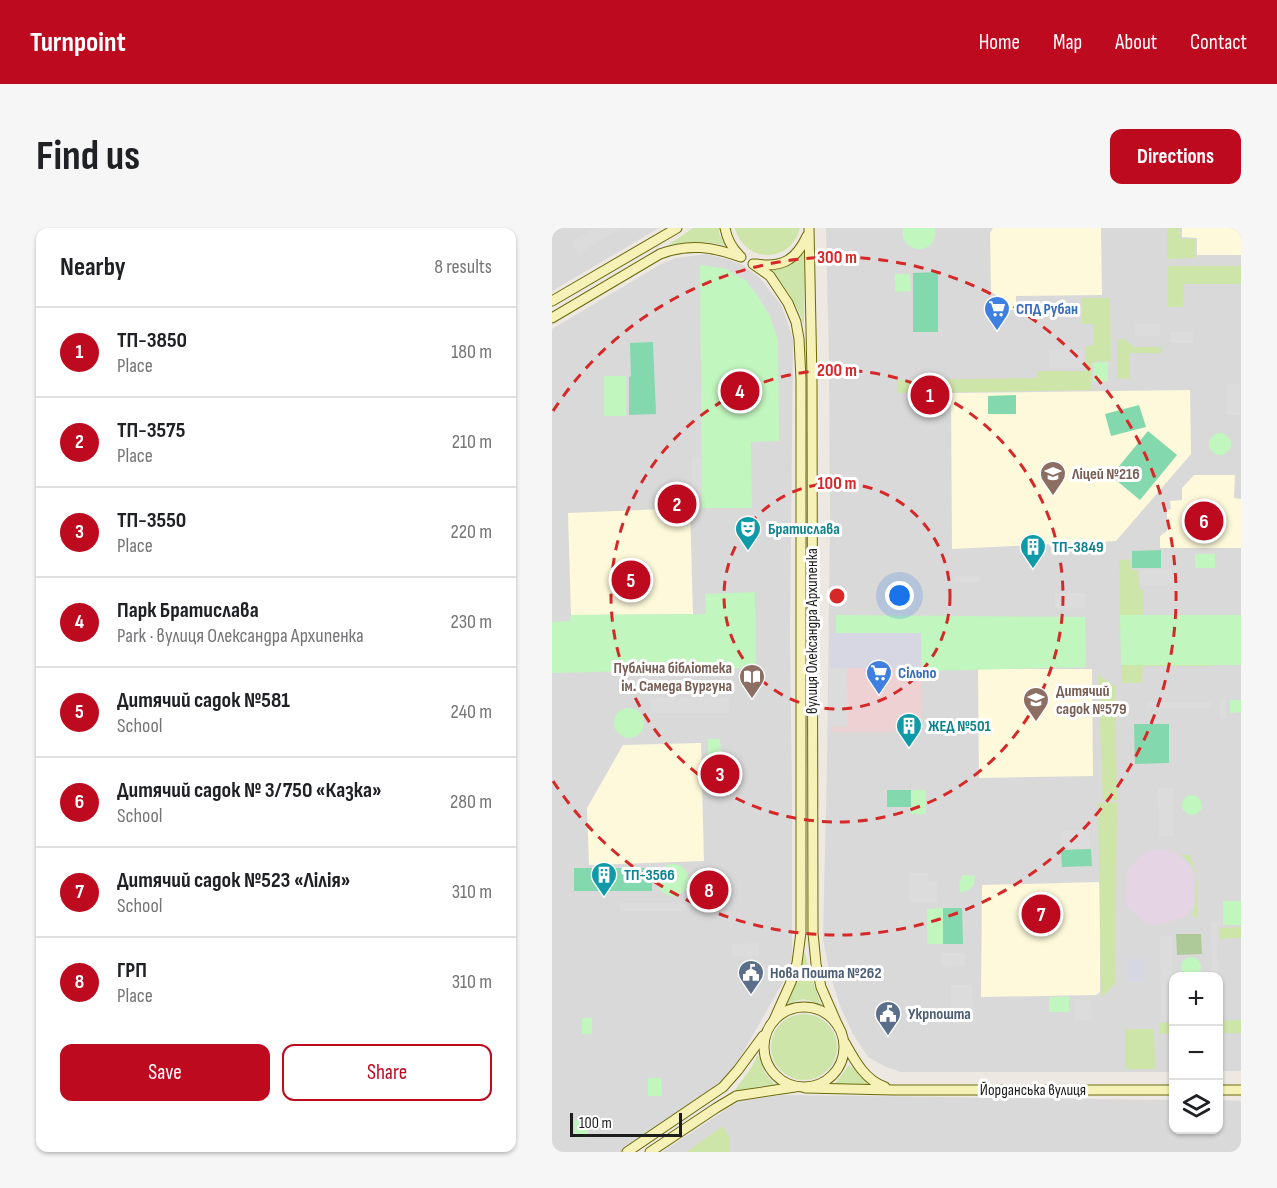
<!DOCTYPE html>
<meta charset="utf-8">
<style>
:root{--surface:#fff;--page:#f6f6f6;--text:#202124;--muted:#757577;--line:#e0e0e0;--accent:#bd0a1f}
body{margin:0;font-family:"Sofia Sans Condensed",sans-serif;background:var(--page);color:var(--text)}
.controls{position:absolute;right:18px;bottom:18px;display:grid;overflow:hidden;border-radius:12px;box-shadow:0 2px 4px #0004}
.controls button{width:54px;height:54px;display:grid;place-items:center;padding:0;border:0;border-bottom:2px solid var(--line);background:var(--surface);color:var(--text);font:30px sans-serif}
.scale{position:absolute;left:18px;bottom:15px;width:112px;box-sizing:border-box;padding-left:6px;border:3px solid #1c1c1c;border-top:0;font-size:16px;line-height:21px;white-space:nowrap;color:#1c1c1c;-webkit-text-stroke:4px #fff;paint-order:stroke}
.you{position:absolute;left:348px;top:368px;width:21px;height:21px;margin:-15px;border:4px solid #fff;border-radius:50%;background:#1a73e8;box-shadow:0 0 0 9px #1a73e833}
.badge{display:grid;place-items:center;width:39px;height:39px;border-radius:50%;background:var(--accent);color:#fff;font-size:20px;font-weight:700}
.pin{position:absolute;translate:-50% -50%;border:3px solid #fff;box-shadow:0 2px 6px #0006}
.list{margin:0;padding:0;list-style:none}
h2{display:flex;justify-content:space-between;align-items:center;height:78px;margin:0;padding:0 24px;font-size:26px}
h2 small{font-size:20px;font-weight:400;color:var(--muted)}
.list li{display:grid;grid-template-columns:39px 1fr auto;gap:18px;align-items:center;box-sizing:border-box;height:90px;padding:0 24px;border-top:2px solid var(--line)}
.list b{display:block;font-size:22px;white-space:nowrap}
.list p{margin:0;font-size:20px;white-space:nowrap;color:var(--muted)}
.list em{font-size:20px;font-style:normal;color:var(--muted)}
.actions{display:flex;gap:12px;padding:18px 24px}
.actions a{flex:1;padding:14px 0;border:2px solid var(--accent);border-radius:12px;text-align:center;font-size:21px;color:var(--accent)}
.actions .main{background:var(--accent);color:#fff}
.icon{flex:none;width:33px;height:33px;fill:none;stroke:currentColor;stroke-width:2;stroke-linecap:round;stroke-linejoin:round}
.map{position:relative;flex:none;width:689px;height:924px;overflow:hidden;border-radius:12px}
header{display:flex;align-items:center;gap:36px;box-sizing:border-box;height:84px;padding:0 30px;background:var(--accent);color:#fff}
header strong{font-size:28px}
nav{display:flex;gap:33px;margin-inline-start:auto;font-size:21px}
.intro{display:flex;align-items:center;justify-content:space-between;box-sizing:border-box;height:144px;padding:0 36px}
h1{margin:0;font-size:42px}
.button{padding:15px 27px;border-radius:12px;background:var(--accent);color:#fff;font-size:21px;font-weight:700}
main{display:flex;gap:36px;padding:0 36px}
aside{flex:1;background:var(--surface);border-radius:12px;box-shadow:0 2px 4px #0004}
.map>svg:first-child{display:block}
.residential{fill:#dad9d9}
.commercial{fill:#edd1d3}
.industrial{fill:#e5d4e4}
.education{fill:#fdf9da}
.grass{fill:#cee5a9}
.forest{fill:#adca98}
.park{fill:#c1f6bf}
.pitch{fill:#83d8ad}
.parking{fill:#dcdcdc}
.plaza{fill:#d6d7e2}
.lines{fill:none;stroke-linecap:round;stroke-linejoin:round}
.secondary-casing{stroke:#6b6a0a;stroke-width:11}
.secondary{stroke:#f5f1b7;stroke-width:9}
.ring{fill:none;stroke:#d62828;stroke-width:3;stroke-dasharray:10 8}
.labels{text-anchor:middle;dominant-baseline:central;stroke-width:6;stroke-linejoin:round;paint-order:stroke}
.shop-label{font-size:16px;font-weight:bold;fill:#366cbe;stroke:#fff;text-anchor:start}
.education-label{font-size:16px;font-weight:bold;fill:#785e54;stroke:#fff;text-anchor:start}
.culture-label{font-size:16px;font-weight:bold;fill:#0d838f;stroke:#fff;text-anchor:start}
.street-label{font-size:16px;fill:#1c1c1c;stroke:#fff}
.service-label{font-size:16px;font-weight:bold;fill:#4e5e75;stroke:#fff;text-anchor:start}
.centre{fill:#d62828;stroke:#fff;stroke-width:3}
.ring-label{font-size:18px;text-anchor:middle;font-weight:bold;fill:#d62828;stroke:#fff;stroke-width:6;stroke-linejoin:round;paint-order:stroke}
</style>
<header>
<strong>Turnpoint</strong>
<nav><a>Home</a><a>Map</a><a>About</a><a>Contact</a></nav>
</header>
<div class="intro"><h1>Find us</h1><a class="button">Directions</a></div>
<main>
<aside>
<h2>Nearby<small>8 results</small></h2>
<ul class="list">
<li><span class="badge">1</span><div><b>ТП-3850</b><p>Place</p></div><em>180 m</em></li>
<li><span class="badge">2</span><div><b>ТП-3575</b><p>Place</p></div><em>210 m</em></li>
<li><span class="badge">3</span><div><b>ТП-3550</b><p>Place</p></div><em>220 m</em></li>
<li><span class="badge">4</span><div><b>Парк Братислава</b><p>Park · вулиця Олександра Архипенка</p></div><em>230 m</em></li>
<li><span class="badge">5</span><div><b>Дитячий садок №581</b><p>School</p></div><em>240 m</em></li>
<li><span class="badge">6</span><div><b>Дитячий садок № 3/750 «Казка»</b><p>School</p></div><em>280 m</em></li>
<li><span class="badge">7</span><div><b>Дитячий садок №523 «Лілія»</b><p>School</p></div><em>310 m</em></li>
<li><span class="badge">8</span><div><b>ГРП</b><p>Place</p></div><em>310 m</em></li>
</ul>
<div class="actions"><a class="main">Save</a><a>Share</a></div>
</aside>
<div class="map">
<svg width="689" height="924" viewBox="0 0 689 924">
<rect width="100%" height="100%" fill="#ede8e2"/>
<g class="residential">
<path d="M0,0H107L0,63Z"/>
<path d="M274,0H689V843H667L666,748H622L621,844H349L334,839L316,829L301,806L288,778L278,746L271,712L275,536L278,294L277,135Z"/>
<path d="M154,26L171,30L191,37L209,51L229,77L236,95L241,113L238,408L240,569V731L231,754L181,842L171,854L156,866L70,924H0V101L109,36L124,30Z"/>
<path d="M230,867L621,872L622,902H666L667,872L689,873V924H110L187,873Z"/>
</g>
<path class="commercial" d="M278,405H369L370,504H279Z"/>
<path class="industrial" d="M600,622H613L625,626L640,640L642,668L641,679L633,689L605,697L595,696L574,677L575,644L587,628Z"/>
<g class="education">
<path d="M441,0H549L550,67L464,68V82H444V67L439,64L438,5Z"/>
<path d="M630,0H689V27H645V10L630,9Z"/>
<path d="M638,162L639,226L564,313L400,321L399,165Z"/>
<path d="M642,247H683L682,270L689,271V320H608V308L615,303V282L619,281L618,273L630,272V260Z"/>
<path d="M138,280L141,386L19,387L16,285Z"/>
<path d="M426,441H540L541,548L427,550Z"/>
<path d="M149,515L152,633L37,637L35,580L71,517Z"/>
<path d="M547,654L548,658V764L544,767L429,769L430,657Z"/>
</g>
<g class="grass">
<path d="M141,0H167V6L173,17C153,13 136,13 116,17Z"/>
<path d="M183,0H248C239,36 192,36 183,0Z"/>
<path d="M615,0H628V11H643V30L615,31Z"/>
<path d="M253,24L252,96C244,76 234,58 219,42C234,40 243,34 253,24Z"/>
<path d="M616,38H689V56H632L631,79H616Z"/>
<path d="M530,70H558L559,133L539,134V162L345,165V152L486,150V143H533L534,118L542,117V96H530Z"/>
<path d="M565,111H572L582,119H610V125H578V151H565Z"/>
<path d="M578,331L579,342H586L587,362H591L592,387H689V395L674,401H568L567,332Z"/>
<path d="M569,426L666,438H591L590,455H569Z"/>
<path d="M546,447L563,458L565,572H551Z"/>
<path d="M565,574L563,756L549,770L546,575Z"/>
<path d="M629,627H638C647,646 645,670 646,691L640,687C645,676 646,648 640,637C637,633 632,630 629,627Z"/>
<path d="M689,699V710L668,711V700Z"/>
<path d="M253,724L257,743L269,776L251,771L234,776L241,760Z"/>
<circle cx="252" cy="819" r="33"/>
<path d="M689,792V805H667V793Z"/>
<path d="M621,794V806H607L608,795Z"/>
<path d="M573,801H602L603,841H573Z"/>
<path d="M206,827L213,845L224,858H208L180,866L199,840Z"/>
<path d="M297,837L322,859L282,857Z"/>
<path d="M171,898L177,908L178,924H134Z"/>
</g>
<path class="forest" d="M624,706H649L650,726L625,727Z"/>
<g class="park">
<path d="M351,0H383C387,28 347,28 351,0Z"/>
<path d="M148,37L175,41L194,53L206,68L218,88L226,112L227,213L199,214L200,280H150Z"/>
<path d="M343,46H358L359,63L343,64Z"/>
<path d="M556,134V153L541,154V135Z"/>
<rect x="52" y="148" width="22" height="40"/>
<circle cx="668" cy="216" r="11"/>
<rect x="643" y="326" width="20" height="14"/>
<path d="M203,364L204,440L0,445V394L18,393L19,387L154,386L153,366Z"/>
<path d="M284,387L533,389L534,439L369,443V405H284Z"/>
<path d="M568,387H689V437H569Z"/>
<path d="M678,472H689V484L678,485Z"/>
<circle cx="77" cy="495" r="15"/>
<path d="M156,511H168L169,528H156Z"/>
<rect x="359" y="562" width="15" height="24"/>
<circle cx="640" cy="577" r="10"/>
<circle cx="121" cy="652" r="16"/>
<path d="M411,647L423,648L422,657L416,662L408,665L407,655Z"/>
<rect x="671" y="673" width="18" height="24"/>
<path d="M391,680V716H375V681Z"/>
<circle cx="639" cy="739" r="10"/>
<rect x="497" y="769" width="20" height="15"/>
<rect x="30" y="790" width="10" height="16"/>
<path d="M96,850H109L110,868H96Z"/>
<path d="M22,892H36V909L23,910Z"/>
</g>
<g class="pitch">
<path d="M386,44V104H361V45Z"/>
<path d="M101,114L104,186L77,187V149L79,148L78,115Z"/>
<path d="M464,167V186H436V168Z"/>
<path d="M587,177L594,199L559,208L553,186Z"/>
<path d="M596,203L625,227L588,272L559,248Z"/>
<path d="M609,322V340H580V323Z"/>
<path d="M582,496H617V535L583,536Z"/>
<rect x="335" y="562" width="24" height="17"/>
<path d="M539,621L540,638L510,639L509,622Z"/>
<rect x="22" y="640" width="78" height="23"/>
<path d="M391,680H410L411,716H391Z"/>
</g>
<g class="parking">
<path d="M43,0H68L26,26L19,14Z"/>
<rect x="583" y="96" width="25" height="12"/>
<rect x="618" y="104" width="23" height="11"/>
<rect x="497" y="122" width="34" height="18"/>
<path d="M675,156H688V187H674Z"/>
<rect x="140" y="229" width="10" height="39"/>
<path d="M622,341V358H588V342Z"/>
<rect x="402" y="348" width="26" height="6"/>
<path d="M503,365H534V380L503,381Z"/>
<path d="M284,406L295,434L296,499H277V419Z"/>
<rect x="98" y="470" width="79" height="15"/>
<rect x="668" y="471" width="6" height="20"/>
<rect x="595" y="474" width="64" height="6"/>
<path d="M606,560H622V608H607Z"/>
<path d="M537,602L538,620L509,621V603Z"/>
<path d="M357,645H376V654H385V674H357Z"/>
<rect x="68" y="675" width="71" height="8"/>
<path d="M659,694H670V697L665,698L666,748H660Z"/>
<path d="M608,708H620L621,792H609Z"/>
<path d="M207,715V727L180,729V716Z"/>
<path d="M389,725H413V737L389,738Z"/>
<path d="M399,757H420L421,782H399Z"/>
<path d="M523,772H539L540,792H523Z"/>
</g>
<g class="plaza">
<rect x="278" y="405" width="91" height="35"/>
<rect x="575" y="731" width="17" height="23"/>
</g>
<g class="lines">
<defs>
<g id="secondary">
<path d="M173,0C175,11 179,19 187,27"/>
<path d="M257,0L260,151L261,705L264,736L269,759L286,798"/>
<path d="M201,36L218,48L236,75L244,94L247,111L249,151V704L245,735L239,754L222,792"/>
<path d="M204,36C230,40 244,32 255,8"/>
<path d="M0,73L125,0"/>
<path d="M0,90L108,26C137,15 161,19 189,29"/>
<circle cx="252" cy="819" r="40"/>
<path d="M293,815C303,833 313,852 333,859"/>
<path d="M253,860L341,862H622"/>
<path d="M666,862H689"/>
<path d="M75,924L171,859L186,842L211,808"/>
<path d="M98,924L164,880L184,868L243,859"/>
</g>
</defs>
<use href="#secondary" class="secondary-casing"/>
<use href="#secondary" class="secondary"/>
</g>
<g class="ring">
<circle cx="285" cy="368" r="113"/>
<circle cx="285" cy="368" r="226"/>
<path d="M1 183A339 339 0 1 1 1 553"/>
</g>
<defs>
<symbol id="supermarket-pin" viewBox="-11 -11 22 30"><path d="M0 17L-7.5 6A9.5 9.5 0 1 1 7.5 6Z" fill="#3f7fe0" stroke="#fff"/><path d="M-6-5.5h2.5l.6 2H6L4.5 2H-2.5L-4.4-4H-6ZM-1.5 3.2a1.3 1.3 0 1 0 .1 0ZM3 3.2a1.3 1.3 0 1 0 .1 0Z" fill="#fff"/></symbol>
<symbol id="school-pin" viewBox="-11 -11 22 30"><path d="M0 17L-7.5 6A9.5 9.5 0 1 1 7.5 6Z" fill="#8d6e63" stroke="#fff"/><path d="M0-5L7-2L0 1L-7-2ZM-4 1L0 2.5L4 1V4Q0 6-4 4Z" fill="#fff"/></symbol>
<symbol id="theatre-pin" viewBox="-11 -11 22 30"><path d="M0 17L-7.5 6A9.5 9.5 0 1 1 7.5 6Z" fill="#0f9aa8" stroke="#fff"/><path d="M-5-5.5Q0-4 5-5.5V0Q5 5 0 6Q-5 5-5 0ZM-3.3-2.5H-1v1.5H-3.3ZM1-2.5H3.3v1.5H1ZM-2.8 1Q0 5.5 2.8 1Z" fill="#fff"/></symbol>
<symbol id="building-pin" viewBox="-11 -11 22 30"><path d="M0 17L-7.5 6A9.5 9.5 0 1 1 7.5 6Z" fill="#0f9aa8" stroke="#fff"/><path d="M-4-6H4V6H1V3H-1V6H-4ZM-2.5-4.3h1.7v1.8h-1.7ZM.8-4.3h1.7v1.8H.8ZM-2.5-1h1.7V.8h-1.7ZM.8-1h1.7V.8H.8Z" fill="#fff"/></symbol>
<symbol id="library-pin" viewBox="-11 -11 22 30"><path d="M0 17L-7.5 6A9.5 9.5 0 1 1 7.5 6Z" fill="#8d6e63" stroke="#fff"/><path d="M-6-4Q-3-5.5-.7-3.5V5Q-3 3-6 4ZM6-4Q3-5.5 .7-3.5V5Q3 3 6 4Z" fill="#fff"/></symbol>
<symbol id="civic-pin" viewBox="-11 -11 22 30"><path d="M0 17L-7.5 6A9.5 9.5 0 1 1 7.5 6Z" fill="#5c6f8a" stroke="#fff"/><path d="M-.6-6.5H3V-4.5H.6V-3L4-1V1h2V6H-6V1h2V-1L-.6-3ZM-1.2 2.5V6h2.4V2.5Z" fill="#fff"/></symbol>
</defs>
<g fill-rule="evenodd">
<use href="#supermarket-pin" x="430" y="66" width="30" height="40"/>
<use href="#school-pin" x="486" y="231" width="30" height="40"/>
<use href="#theatre-pin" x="181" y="286" width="30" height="40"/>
<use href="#building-pin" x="466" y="304" width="30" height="40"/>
<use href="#supermarket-pin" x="312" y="430" width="30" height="40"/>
<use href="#library-pin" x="185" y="434" width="30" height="40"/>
<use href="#school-pin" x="469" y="457" width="30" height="40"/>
<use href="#building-pin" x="342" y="483" width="30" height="40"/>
<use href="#building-pin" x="37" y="632" width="30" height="40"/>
<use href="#civic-pin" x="184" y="730" width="30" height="40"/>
<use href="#civic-pin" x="321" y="771" width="30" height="40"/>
</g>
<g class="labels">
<g class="shop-label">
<text x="464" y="81">СПД Рубан</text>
<text x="346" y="445">Сільпо</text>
</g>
<g class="education-label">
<text x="520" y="246">Ліцей №216</text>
<text x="180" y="440" text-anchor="end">Публічна бібліотека<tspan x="180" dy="18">ім. Самеда Вургуна</tspan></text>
<text x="504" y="463">Дитячий<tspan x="504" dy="18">садок №579</tspan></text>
</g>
<g class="culture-label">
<text x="216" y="301">Братислава</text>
<text x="500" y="319">ТП-3849</text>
<text x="376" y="498">ЖЕД №501</text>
<text x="72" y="647">ТП-3566</text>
</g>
<g class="street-label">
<text transform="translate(260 403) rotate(-90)">вулиця Олександра Архипенка</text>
<text x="481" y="862">Йорданська вулиця</text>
</g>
<g class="service-label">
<text x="218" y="745">Нова Пошта №262</text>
<text x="356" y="786">Укрпошта</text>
</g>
</g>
<circle cx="285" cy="368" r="9" class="centre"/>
<g class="ring-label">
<text x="285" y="35">300 m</text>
<text x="285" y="148">200 m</text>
<text x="285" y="261">100 m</text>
</g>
</svg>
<div class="controls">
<button>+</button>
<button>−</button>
<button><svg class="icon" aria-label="layers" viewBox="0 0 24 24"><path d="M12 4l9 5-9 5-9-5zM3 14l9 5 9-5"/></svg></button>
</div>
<div class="scale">100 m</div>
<div class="you"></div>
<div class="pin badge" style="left:378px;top:167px">1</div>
<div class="pin badge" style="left:125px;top:276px">2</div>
<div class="pin badge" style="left:168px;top:546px">3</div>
<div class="pin badge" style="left:188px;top:163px">4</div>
<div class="pin badge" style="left:79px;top:352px">5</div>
<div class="pin badge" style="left:652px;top:293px">6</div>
<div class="pin badge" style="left:489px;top:686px">7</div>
<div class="pin badge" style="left:157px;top:662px">8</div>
</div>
</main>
